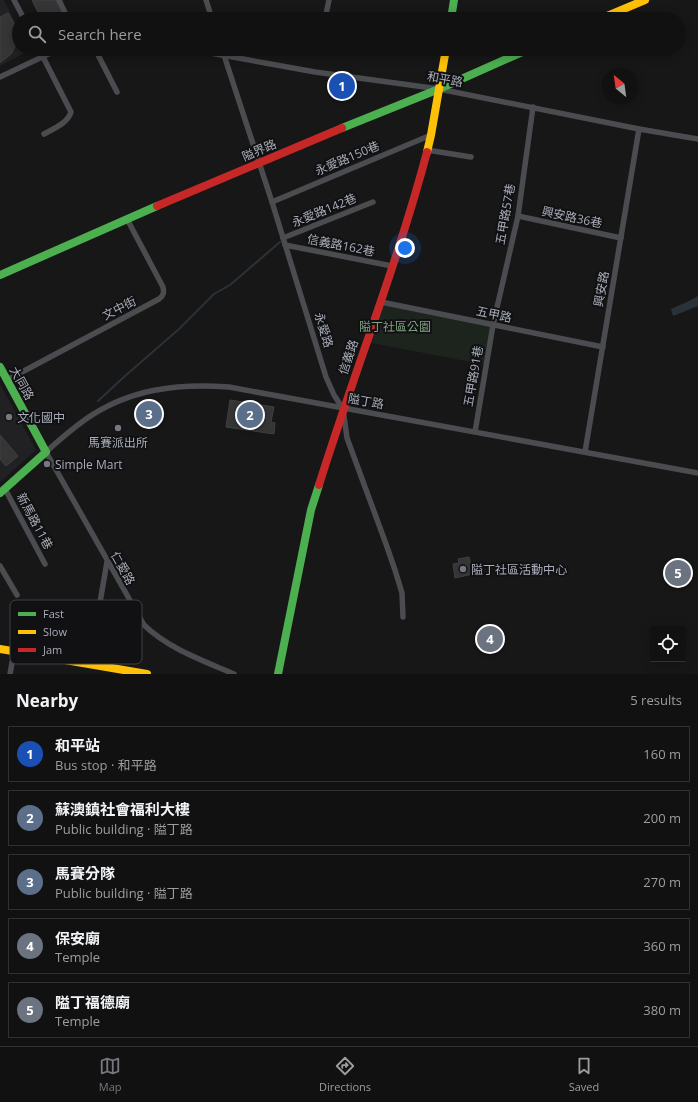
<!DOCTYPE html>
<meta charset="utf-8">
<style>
:root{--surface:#111;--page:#1a1a1a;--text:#f1f3f6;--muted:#9c9d9f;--line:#303131;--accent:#757880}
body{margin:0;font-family:"Open Sans","Noto Sans TC",sans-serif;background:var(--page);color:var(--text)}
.controls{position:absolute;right:12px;bottom:12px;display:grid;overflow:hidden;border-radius:0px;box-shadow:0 2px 10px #0003}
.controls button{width:36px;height:36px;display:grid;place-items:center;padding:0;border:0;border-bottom:1px solid var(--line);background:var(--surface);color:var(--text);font:20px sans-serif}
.compass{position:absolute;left:602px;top:68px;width:36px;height:36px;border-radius:50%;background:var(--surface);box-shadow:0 2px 10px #0003;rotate:331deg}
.you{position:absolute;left:405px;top:248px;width:14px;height:14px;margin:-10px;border:3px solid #fff;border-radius:50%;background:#1a73e8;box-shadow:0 0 0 6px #1a73e833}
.badge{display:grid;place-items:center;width:26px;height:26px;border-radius:50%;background:var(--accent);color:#fff;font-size:13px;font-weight:700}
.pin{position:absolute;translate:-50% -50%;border:2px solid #fff;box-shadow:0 1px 4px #0006}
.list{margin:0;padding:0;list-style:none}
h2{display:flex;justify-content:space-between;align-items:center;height:52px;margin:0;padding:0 16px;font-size:17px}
h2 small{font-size:13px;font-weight:400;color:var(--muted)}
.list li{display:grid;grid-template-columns:26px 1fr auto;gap:12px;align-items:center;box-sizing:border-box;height:56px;margin:0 8px 8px;padding:0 8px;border:1px solid var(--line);border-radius:0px}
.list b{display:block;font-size:15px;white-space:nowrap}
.list p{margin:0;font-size:13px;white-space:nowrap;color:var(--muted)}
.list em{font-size:13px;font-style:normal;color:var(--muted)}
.icon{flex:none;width:22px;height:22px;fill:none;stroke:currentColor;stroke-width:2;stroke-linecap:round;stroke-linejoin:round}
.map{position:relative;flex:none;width:698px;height:674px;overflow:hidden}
.search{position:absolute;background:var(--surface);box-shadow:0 2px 10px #0003;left:12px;right:12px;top:12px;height:44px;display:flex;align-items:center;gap:10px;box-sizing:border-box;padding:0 14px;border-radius:22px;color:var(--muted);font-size:15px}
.sheet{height:372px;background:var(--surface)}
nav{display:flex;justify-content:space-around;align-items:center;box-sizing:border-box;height:56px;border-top:1px solid var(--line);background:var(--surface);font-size:11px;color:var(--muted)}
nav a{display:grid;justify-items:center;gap:2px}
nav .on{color:var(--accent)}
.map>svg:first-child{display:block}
.built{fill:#212123}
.green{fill:#1d241e}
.water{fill:#2a3239}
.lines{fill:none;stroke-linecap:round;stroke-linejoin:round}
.stream{stroke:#2a3239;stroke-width:2}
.building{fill:#353536;stroke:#3f4043}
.street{stroke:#4b4c50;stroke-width:5.5}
.fast{stroke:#4caf50;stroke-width:8}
.slow{stroke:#ffc107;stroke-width:8}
.jam{stroke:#c62828;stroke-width:8}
.poi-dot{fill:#757880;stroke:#111113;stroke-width:1.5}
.labels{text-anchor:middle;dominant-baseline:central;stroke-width:4;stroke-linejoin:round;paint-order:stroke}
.street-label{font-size:12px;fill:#a8adb8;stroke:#111113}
.park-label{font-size:12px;fill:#7fa381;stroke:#111113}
.poi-label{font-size:12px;fill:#a8adb8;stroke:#111113;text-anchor:start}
.key{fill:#111113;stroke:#3e4045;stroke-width:1}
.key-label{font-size:11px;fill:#a8adb8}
</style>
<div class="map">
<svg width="698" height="674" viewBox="0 0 698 674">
<rect width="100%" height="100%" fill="#171717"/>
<g class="built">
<path d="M0,0H4L19,29V49H30V50L0,66Z"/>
<path d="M0,384L36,450L0,482Z"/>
</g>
<path class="green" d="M381,302L493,325L487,365L366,342Z"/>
<path class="water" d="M698,296V306L673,316L671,309L689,301Z"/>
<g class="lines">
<path class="stream" d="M98,401L125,376L179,329L214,294L230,285L280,242"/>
</g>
<g class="building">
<path d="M32,0H56L66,19H44L40,11L38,12Z"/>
<path d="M8,13L19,32V43L15,46L11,54L0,63V17Z"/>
<path d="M230,400L274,407L271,422L275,423L274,434L226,427Z"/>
<path d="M148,403L149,406L156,404L162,416L154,420L156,425L151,427L149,422L141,425L136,412L144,409L142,406Z"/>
<path d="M0,435L18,456L6,466L0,459Z"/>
<path d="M469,557L473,574L455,578L453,564L459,563L458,559Z"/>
<path d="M688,562L692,567L687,570L690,575L672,584L665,572L682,563L684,564Z"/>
<path d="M494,631L496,632L503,642L485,651L476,637L484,632Z"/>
</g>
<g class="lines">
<g class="street">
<path d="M14,0L24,19"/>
<path d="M59,0L68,19"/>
<path d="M206,0L212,19"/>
<path d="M325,19L329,0"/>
<path d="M39,49L71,112C68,123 53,129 44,134"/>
<path d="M95,49L117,92"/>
<path d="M188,49L315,72L439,89L639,129L698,139"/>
<path d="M222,49L272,202L326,377L334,395L343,409L347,438L386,544L395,570L402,593L403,617"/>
<path d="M0,77L59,49"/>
<path d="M427,150L471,157"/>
<path d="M272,202L431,135"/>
<path d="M518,216L621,238"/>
<path d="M283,238L373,202"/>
<path d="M285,245L392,266"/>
<path d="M381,302L603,347"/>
<path d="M7,380L159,299C164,295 164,293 163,287L127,219"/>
<path d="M475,432L493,325L518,216L533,107"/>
<path d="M585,452L639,129"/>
<path d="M5,489L45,564"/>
<path d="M0,566L17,595"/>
<path d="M93,664L91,654L107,562"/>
<path d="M10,674L14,652"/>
<path d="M234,674C202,660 169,649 144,625L46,452C59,440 72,429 86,419C129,389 178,383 229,387L698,473"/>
</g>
<g class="fast">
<path d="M451,19L454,0"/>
<path d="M342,128L439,89L529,49"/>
<path d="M0,275L157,206"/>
<path d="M0,367L46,452L0,493"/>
<path d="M278,674L311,510L319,485"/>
</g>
<g class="slow">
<path d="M600,19L645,0"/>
<path d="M427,152L431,135L446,49"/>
<path d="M0,649L147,674"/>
</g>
<g class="jam">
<path d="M157,206L342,128"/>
<path d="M319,485C354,373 397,265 427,152"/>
</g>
</g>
<g class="poi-dot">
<circle cx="9" cy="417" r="4"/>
<circle cx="118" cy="428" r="4"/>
<circle cx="47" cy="464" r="4"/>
<circle cx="463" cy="569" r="4"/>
</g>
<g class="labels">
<g class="street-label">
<text transform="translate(445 79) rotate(10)">和平路</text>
<text transform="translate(259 150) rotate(-23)">隘界路</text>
<text transform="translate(347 158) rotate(-23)">永愛路150巷</text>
<text transform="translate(324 210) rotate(-22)">永愛路142巷</text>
<text transform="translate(505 214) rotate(-80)">五甲路57巷</text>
<text transform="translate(572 217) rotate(12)">興安路36巷</text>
<text transform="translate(341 245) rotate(11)">信義路162巷</text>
<text transform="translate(601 289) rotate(-80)">興安路</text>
<text transform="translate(119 308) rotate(-27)">文中街</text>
<text transform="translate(494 314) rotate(12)">五甲路</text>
<text transform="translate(324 330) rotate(73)">永愛路</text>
<text transform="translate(348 357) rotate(-71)">信義路</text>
<text transform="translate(473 376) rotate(-80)">五甲路91巷</text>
<text transform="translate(22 383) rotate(61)">大同路</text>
<text transform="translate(366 401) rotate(10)">隘丁路</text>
<text transform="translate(35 521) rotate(62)">新馬路11巷</text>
<text transform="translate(123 568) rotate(61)">仁愛路</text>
</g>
<g class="park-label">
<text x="395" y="326">隘丁社區公園</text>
</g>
<g class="poi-label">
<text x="17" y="417">文化國中</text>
<text x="118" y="442" text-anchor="middle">馬賽派出所</text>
<text x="55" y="464">Simple Mart</text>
<text x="471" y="569">隘丁社區活動中心</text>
</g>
</g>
<rect x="10" y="600" width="132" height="64" rx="6" class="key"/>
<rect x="18" y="612" width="18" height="4" fill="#4caf50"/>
<rect x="18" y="630" width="18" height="4" fill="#ffc107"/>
<rect x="18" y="648" width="18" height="4" fill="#c62828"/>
<g class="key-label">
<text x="43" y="618">Fast</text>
<text x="43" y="636">Slow</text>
<text x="43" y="654">Jam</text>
</g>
</svg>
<div class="controls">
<button><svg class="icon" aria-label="locate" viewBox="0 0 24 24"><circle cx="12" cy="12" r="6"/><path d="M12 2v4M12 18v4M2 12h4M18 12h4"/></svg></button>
</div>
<svg class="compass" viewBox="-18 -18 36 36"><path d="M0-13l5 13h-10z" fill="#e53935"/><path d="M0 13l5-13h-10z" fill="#9c9d9f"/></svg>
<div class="you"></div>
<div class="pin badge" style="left:342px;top:86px;background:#1a4fb4">1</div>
<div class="pin badge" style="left:250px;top:415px;background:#5c6f8a">2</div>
<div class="pin badge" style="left:149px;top:414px;background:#5c6f8a">3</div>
<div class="pin badge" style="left:490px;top:639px;background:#6b7280">4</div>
<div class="pin badge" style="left:678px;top:573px;background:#6b7280">5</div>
<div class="search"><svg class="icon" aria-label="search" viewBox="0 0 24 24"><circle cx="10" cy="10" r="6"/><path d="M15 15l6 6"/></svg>Search here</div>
</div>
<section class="sheet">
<h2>Nearby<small>5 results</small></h2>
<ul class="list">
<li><span class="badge" style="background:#1a4fb4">1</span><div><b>和平站</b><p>Bus stop · 和平路</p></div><em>160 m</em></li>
<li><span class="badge" style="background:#5c6f8a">2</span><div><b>蘇澳鎮社會福利大樓</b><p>Public building · 隘丁路</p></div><em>200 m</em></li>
<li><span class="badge" style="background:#5c6f8a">3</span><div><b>馬賽分隊</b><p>Public building · 隘丁路</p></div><em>270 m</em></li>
<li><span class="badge" style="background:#6b7280">4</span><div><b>保安廟</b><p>Temple</p></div><em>360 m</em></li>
<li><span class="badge" style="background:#6b7280">5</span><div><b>隘丁福德廟</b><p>Temple</p></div><em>380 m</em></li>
</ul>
</section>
<nav>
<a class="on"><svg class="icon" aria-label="map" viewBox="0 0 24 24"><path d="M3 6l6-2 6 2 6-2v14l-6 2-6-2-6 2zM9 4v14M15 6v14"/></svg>Map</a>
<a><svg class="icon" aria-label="directions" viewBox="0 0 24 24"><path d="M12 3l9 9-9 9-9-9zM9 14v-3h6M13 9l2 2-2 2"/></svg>Directions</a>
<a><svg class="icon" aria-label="saved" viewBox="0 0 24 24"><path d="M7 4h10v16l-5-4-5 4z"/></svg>Saved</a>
</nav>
